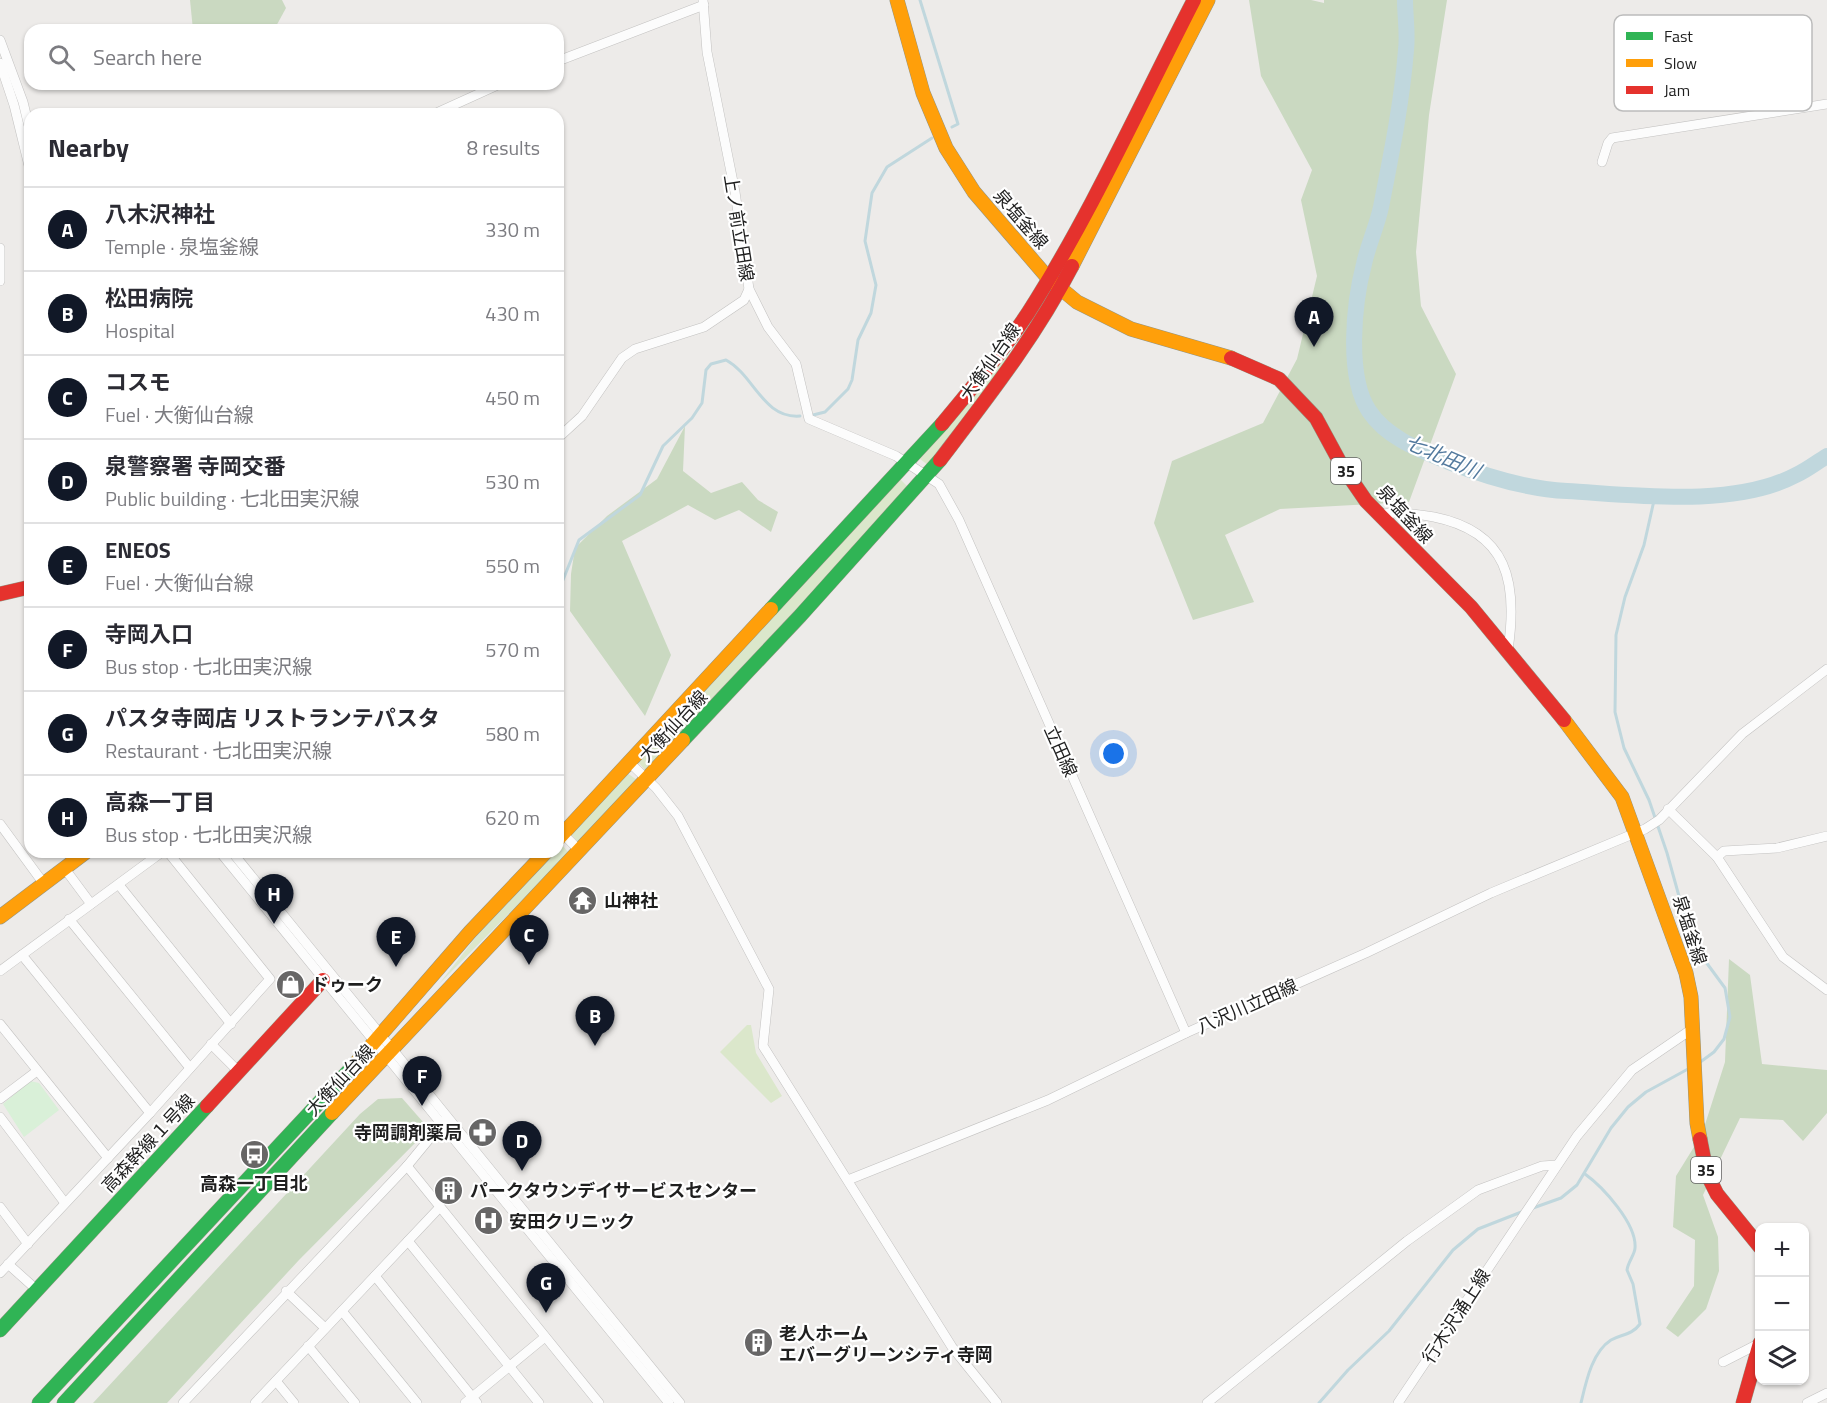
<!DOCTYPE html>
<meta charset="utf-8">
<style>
:root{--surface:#fff;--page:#f7f7f7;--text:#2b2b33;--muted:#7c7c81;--line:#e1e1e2;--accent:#111827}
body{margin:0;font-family:"Titillium Web","Noto Sans JP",sans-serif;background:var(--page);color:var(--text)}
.controls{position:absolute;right:18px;bottom:18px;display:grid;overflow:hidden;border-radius:12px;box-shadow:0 2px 4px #0004}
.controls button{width:54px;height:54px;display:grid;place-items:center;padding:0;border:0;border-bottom:2px solid var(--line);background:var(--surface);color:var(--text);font:30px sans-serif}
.you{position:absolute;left:1114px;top:754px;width:21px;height:21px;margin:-15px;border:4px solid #fff;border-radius:50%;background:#1a73e8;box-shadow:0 0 0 9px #1a73e833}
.badge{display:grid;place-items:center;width:39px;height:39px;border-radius:50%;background:var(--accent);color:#fff;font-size:20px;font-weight:700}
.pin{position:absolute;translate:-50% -50px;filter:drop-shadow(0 2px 3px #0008)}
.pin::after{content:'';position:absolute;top:32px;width:21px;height:18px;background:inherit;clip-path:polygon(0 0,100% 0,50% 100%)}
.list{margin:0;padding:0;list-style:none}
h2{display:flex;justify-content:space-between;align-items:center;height:78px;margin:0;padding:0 24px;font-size:26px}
h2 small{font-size:20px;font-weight:400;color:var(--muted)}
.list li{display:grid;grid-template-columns:39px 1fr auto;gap:18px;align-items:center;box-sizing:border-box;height:84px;padding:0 24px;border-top:2px solid var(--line)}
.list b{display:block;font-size:22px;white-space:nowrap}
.list p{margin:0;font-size:20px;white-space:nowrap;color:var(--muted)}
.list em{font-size:20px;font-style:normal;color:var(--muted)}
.icon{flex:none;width:33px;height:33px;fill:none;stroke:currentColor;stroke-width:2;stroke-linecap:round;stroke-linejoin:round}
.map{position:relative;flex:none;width:1827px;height:1403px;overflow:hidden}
.search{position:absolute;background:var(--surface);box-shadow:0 2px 4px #0004;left:24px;top:24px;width:540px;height:66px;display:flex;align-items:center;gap:15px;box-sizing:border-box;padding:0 21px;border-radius:18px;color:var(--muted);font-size:22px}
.panel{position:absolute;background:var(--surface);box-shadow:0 2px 4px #0004;left:24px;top:108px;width:540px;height:750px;border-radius:18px}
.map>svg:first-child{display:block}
.grass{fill:#dbe7cb}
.forest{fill:#cad9c1}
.park{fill:#d9f0d8}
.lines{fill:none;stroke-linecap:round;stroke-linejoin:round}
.stream{stroke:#c0d7dd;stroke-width:3}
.river{stroke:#c0d7dd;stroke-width:16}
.street-casing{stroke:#c3c2c1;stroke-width:10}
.fast-casing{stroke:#949583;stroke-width:15}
.slow-casing{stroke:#949583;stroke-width:15}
.jam-casing{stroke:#949583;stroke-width:15}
.street{stroke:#fcfcfc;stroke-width:9}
.fast{stroke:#30b455;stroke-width:14}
.slow{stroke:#ff9f0a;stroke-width:14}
.jam{stroke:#e5322d;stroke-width:14}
.labels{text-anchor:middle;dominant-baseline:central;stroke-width:4.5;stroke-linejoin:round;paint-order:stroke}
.shield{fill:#fff;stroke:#626262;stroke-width:1.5}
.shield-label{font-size:16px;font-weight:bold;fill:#1f1f1f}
.street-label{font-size:18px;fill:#1f1f1f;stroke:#fff}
.poi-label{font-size:18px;font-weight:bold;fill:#1f1f1f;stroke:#fff;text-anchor:start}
.water-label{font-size:20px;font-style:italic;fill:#537a9e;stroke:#fff}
.key{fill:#fff;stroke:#bcbcbc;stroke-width:1.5}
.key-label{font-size:16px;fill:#1f1f1f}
</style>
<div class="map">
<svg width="1827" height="1403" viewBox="0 0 1827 1403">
<rect width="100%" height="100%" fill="#edebe9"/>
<g class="grass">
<path d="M1043,305C1045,318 944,446 928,465L920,459L1015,347Z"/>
<path d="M900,479L909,488L646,771L638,762Z"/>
<path d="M627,773L637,780L578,842L571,834Z"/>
<path d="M562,845L569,853L439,984L487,923Z"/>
<path d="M747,1025H751L756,1053L782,1096L771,1103L720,1052Z"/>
</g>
<g class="forest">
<path d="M190,0H282L286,8L274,30H193Z"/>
<path d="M1249,0H1311L1324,3V0H1447L1429,115L1416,252L1421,306L1456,374L1409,502L1280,509L1225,535L1254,602L1193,620L1154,523L1172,461L1263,423L1297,359L1317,276L1301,200L1312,170L1261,76Z"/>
<path d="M685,426L683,471L711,493L742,482L758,500L778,512L771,532L739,510L715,520L688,505L622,541L671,655L645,716L570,611L571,574L575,548L607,516L657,479Z"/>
<path d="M1729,959L1750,975L1762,1064L1827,1070V1113L1803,1141L1783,1120L1740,1118L1703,1195L1718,1237L1719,1271L1706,1309L1678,1337L1666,1328L1694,1286L1695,1240L1673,1227L1676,1176L1702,1134L1725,1062Z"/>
<path d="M402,1098L423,1122L421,1137L299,1260L167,1403H93L360,1114L378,1099Z"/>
</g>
<path class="park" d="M30,1081L39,1083L59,1110L24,1137L3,1104Z"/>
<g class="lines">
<g class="stream">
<path d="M920,0L958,124L952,127"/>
<path d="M813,415L825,412L848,389L852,380L858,340L871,313L876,285L865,241L872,193L887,167L932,138"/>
<path d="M1655,496L1644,545L1625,597L1616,635L1615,712L1624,748L1649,800L1667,853L1692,943L1725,988L1730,1017L1724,1039L1714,1052L1699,1063"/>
<path d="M558,585L563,580L579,540L640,495L663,446L692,418L702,403L706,370L711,364L726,360C754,375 763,419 800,416"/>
<path d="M1533,1208L1561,1198L1577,1185L1611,1128L1628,1107L1646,1092L1688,1069"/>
<path d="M1319,1403L1348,1370L1389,1331L1453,1250L1478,1229L1524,1211"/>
<path d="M1581,1403C1586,1382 1592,1352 1611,1340C1622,1334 1632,1335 1640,1324L1633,1284L1627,1270C1628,1262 1635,1254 1635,1248C1637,1224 1603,1187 1585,1174"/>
</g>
<path class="river" d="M1405,0C1405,16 1408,34 1406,50C1402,102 1391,156 1381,207C1377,226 1368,245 1364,264C1354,302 1346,376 1369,411C1387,438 1420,450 1449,462C1487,477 1526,489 1567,491C1635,495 1734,508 1796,475C1807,470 1817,462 1827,456"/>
<defs>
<g id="street">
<path d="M703,0L707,52L735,192L749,289L768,327L796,364L809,419L896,456L939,484L959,520L1186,1033"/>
<path d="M0,40L23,102L30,131"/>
<path d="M558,61L704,5"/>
<path d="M0,63L14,105L30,170"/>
<path d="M434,114L500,84"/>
<path d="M1602,162L1608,143L1612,138L1827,104"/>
<path d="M0,248V281"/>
<path d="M558,438L582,416L622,358L635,349L704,327L744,300L749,289"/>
<path d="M30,508V519"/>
<path d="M1378,515C1396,511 1416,514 1434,517C1508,532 1518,582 1508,650"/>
<path d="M630,763L656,788L678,816L769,989L763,1046L952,1347L997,1403"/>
<path d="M1668,809L1717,857L1783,957L1827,990"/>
<path d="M0,824L44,884"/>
<path d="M563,834L580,851"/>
<path d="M220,852L669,1403"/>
<path d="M232,852L680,1403"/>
<path d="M1717,857L1724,851L1777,848L1827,836"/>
<path d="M65,869L91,904"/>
<path d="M119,885L231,1024"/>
<path d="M69,919L190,1068"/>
<path d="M22,955L150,1113"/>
<path d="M0,971L162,852"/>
<path d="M0,1024L108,1158"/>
<path d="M211,1044L238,1071"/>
<path d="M0,1099L37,1071"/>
<path d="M0,1117L65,1203"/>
<path d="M407,1166L599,1403"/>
<path d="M848,1180L1048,1100L1186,1033L1366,953L1491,893L1645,829L1659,820L1742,734L1827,669"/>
<path d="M0,1207L28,1244"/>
<path d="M408,1241L539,1403"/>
<path d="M8,1264L37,1290"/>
<path d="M0,1273L150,1113L270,979L168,852"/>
<path d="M375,1276L477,1403"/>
<path d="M286,1291L325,1328"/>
<path d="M342,1311L417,1403"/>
<path d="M308,1346L355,1403"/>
<path d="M1723,1362L1760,1343"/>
<path d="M276,1381L294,1403"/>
<path d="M183,1403L407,1166L444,1121"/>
<path d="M255,1403L440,1207"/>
<path d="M465,1403L545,1337"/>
<path d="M1207,1403L1407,1241L1478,1190L1542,1166L1557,1165"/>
<path d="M1398,1403L1577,1136L1632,1070L1692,1029"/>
<path d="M1807,1403L1827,1393"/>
</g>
<g id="fast">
<path d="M771,609L942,424"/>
<path d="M683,740L800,616L940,460"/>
<path d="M0,1330L207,1106"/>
<path d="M39,1403L356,1063"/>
<path d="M64,1403L332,1113"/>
</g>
<g id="slow">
<path d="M897,0L923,93L946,148L974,192L1048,278L1077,302L1131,329L1231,358"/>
<path d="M1072,266L1208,0"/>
<path d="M1564,720L1622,797L1686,973L1691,997L1697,1123L1700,1139"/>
<path d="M558,839L771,609"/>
<path d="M0,917L86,852"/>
<path d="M356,1063L470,932L546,852"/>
<path d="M332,1113L683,740"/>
</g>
<g id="jam">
<path d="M1231,358L1279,379L1316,418L1342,466L1366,501L1471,607L1564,720"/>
<path d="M942,424C972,388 1002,352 1028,313C1091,214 1140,105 1194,0"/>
<path d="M940,460C988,397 1036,336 1072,266"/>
<path d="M0,594L30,587"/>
<path d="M207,1106L323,980"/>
<path d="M1700,1139L1707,1174L1717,1194L1760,1247"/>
<path d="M1743,1403L1760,1343"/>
</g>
</defs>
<use href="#street" class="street-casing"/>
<use href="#fast" class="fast-casing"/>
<use href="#slow" class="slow-casing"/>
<use href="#jam" class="jam-casing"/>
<use href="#street" class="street"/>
<use href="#fast" class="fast"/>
<use href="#slow" class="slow"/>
<use href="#jam" class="jam"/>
</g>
<defs>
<symbol id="temple-disc" viewBox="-11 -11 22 22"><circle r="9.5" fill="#676666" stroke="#fff"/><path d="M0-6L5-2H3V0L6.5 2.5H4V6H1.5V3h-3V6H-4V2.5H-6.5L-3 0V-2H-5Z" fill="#fff"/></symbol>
<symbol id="shop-disc" viewBox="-11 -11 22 22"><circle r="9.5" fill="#676666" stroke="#fff"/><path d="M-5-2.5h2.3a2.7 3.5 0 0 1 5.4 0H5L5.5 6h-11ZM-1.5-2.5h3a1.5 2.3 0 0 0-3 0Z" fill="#fff"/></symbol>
<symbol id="pharmacy-disc" viewBox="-11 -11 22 22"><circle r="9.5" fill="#676666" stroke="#fff"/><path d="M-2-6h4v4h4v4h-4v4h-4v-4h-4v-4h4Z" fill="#fff"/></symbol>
<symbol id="bus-disc" viewBox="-11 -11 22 22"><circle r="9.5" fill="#676666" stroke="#fff"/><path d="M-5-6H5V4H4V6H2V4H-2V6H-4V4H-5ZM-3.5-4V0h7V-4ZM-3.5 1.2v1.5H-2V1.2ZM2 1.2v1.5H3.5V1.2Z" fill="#fff"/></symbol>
<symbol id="building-disc" viewBox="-11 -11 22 22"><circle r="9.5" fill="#676666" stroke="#fff"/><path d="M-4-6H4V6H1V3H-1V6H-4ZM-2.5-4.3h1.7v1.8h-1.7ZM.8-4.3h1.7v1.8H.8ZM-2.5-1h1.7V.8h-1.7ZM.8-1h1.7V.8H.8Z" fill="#fff"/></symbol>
<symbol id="hospital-disc" viewBox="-11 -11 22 22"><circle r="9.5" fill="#676666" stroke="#fff"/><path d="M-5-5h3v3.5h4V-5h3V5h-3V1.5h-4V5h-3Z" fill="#fff"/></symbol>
</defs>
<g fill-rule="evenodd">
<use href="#temple-disc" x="566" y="884" width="33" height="33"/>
<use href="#shop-disc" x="274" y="968" width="33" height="33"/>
<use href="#pharmacy-disc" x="466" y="1116" width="33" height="33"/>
<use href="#bus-disc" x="238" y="1138" width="33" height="33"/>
<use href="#building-disc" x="432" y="1174" width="33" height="33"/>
<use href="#hospital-disc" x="472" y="1204" width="33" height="33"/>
<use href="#building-disc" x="742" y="1326" width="33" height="33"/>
</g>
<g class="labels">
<g class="shield">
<rect x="1331" y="458" width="30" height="26" rx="4.5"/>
<rect x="1691" y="1157" width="30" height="26" rx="4.5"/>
</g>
<g class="shield-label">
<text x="1346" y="471">35</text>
<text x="1706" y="1170">35</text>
</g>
<g class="street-label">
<text transform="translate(1021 219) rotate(49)">泉塩釜線</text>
<text transform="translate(739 228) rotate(81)">上ノ前立田線</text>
<text transform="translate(990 362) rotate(-55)">大衡仙台線</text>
<text transform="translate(1405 514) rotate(47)">泉塩釜線</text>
<text transform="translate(673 726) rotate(-47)">大衡仙台線</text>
<text transform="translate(1061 751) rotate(66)">立田線</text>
<text transform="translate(1690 930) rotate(72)">泉塩釜線</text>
<text transform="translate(1247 1006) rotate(-24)">八沢川立田線</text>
<text transform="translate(340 1080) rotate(-47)">大衡仙台線</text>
<text transform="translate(148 1143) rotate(-47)">高森幹線１号線</text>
<text transform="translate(1456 1316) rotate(-57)">行木沢涌上線</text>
</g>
<g class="poi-label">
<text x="604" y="900">山神社</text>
<text x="311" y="984">ドゥーク</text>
<text x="462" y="1132" text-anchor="end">寺岡調剤薬局</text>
<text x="254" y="1183" text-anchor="middle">高森一丁目北</text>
<text x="470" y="1190">パークタウンデイサービスセンター</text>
<text x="509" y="1221">安田クリニック</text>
<text x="779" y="1333">老人ホーム<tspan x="779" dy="21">エバーグリーンシティ寺岡</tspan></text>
</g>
<g class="water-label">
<text transform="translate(1443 456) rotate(23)">七北田川</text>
</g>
</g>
<rect x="1614" y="15" width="198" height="96" rx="9" class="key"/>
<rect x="1626" y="32" width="27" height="8" fill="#30b455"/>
<rect x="1626" y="59" width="27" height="8" fill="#ff9f0a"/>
<rect x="1626" y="86" width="27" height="8" fill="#e5322d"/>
<g class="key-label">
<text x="1664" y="42">Fast</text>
<text x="1664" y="69">Slow</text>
<text x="1664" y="96">Jam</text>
</g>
</svg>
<div class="controls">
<button>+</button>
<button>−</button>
<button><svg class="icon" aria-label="layers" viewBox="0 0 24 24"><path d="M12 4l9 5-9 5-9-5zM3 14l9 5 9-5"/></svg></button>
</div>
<div class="you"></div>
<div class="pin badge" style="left:1314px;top:347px">A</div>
<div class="pin badge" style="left:595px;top:1046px">B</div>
<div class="pin badge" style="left:529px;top:965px">C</div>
<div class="pin badge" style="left:522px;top:1171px">D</div>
<div class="pin badge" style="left:396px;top:967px">E</div>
<div class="pin badge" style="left:422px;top:1106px">F</div>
<div class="pin badge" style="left:546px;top:1313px">G</div>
<div class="pin badge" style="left:274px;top:924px">H</div>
<div class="search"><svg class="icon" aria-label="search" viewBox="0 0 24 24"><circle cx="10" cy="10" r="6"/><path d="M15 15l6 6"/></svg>Search here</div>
<section class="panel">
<h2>Nearby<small>8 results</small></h2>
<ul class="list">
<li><span class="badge">A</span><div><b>八木沢神社</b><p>Temple · 泉塩釜線</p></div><em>330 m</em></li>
<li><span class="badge">B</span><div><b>松田病院</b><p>Hospital</p></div><em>430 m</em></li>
<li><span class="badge">C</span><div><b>コスモ</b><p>Fuel · 大衡仙台線</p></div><em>450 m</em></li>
<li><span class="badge">D</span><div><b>泉警察署 寺岡交番</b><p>Public building · 七北田実沢線</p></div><em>530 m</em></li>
<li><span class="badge">E</span><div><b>ENEOS</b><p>Fuel · 大衡仙台線</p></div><em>550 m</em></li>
<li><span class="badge">F</span><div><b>寺岡入口</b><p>Bus stop · 七北田実沢線</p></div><em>570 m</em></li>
<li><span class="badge">G</span><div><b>パスタ寺岡店 リストランテパスタ</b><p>Restaurant · 七北田実沢線</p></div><em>580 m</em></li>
<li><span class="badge">H</span><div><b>高森一丁目</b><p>Bus stop · 七北田実沢線</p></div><em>620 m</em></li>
</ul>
</section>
</div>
